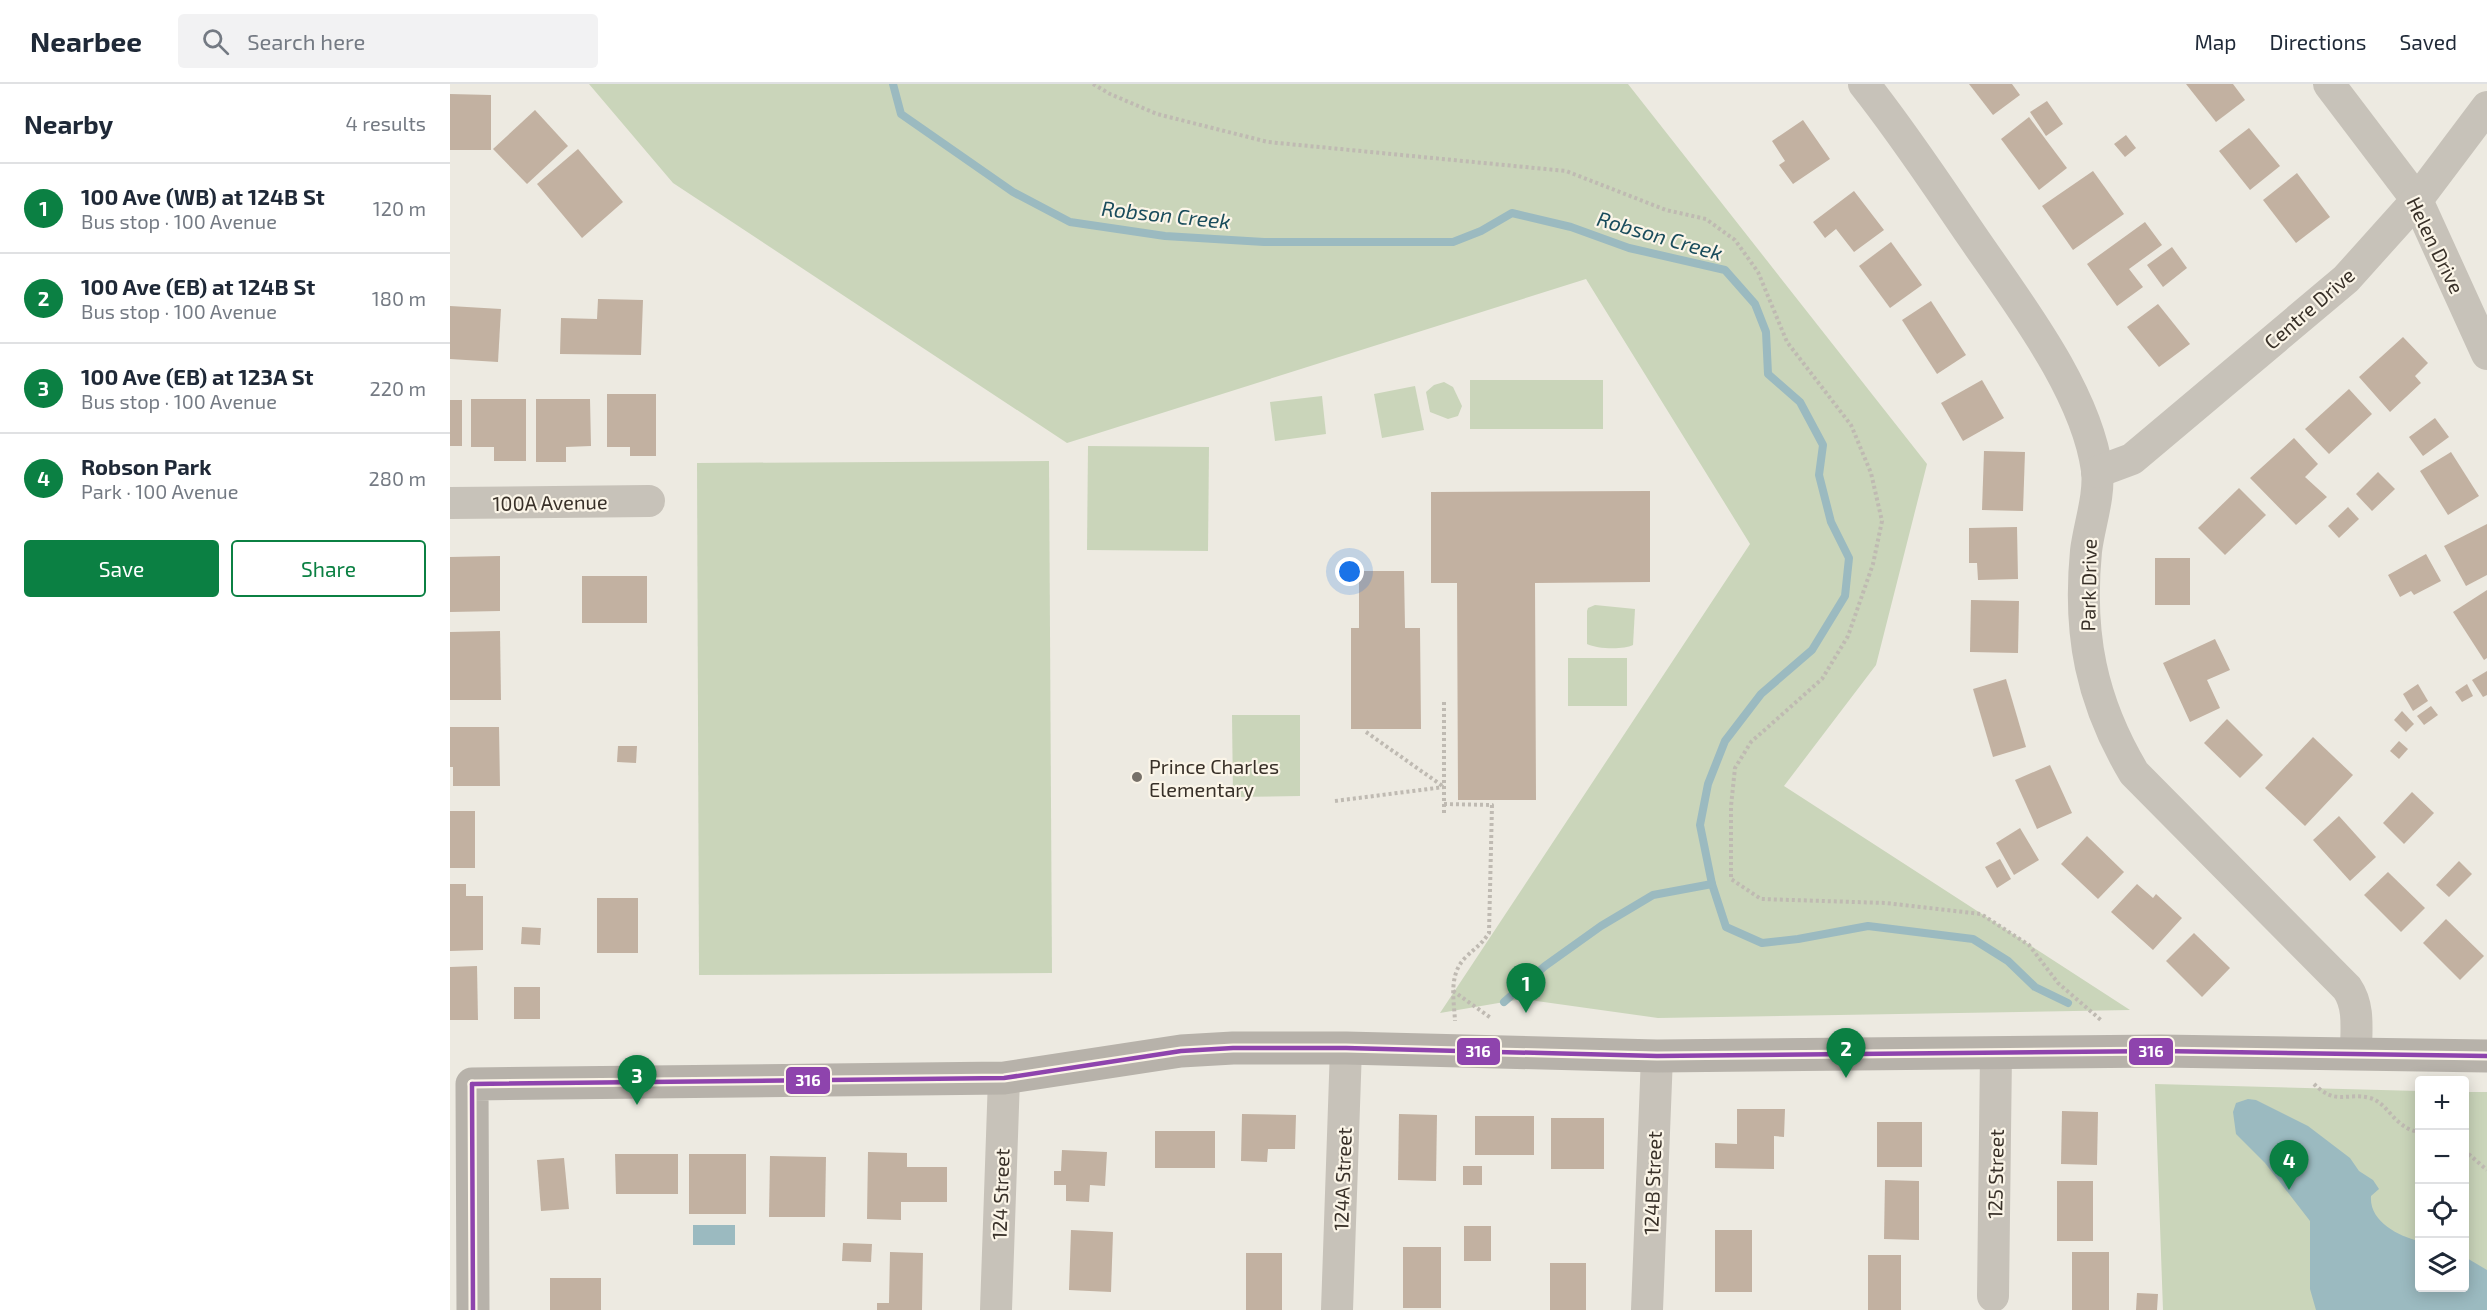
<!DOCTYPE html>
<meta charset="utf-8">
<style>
:root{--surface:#fff;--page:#f2f2f3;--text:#1f2937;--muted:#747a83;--line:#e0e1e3;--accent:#0b8043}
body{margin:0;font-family:"Exo 2",sans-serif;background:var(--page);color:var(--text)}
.controls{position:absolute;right:18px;bottom:18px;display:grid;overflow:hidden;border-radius:6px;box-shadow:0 3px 15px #0003}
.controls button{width:54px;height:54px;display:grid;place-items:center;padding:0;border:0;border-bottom:2px solid var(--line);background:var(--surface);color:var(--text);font:30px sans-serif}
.you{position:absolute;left:900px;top:488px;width:21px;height:21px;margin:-15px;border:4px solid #fff;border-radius:50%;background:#1a73e8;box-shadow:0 0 0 9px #1a73e833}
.badge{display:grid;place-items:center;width:39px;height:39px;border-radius:50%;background:var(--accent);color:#fff;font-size:20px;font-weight:700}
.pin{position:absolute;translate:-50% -50px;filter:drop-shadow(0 2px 3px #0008)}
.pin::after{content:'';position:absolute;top:32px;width:21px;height:18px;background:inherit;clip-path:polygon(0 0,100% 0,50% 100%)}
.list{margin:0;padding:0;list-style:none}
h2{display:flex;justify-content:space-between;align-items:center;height:78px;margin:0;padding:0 24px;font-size:26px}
h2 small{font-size:20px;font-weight:400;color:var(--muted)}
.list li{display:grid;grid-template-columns:39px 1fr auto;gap:18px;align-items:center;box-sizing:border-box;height:90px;padding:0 24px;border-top:2px solid var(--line)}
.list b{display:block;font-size:22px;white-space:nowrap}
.list p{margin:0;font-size:20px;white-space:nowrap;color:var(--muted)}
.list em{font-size:20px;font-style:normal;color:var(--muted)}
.actions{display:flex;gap:12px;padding:18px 24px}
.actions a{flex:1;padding:14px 0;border:2px solid var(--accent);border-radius:6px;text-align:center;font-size:21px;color:var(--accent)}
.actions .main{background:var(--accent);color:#fff}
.icon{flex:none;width:33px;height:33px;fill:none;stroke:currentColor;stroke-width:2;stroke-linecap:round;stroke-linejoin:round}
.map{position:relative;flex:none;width:2037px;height:1226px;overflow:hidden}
header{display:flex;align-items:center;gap:36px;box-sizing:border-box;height:84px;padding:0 30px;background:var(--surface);border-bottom:2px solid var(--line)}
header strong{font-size:28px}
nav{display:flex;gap:33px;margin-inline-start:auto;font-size:21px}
.search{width:420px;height:54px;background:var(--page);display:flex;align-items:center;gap:15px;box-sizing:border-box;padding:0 21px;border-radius:6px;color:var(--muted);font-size:22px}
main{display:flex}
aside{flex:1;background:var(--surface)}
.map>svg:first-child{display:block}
.green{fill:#cad5ba}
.water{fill:#9bbac0}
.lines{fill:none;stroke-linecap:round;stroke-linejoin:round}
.stream{stroke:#9bbac0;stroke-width:8}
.building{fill:#c2b1a1}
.path{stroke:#bfbab2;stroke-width:4;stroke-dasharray:3 3;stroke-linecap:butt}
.street{stroke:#c7c2b9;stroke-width:32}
.secondary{stroke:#b7b2aa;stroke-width:33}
.bus-1-casing{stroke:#fbf5e8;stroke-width:9}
.bus-1{stroke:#8e44ad;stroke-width:4.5}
.poi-dot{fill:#777169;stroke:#fbf5e8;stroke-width:2}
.labels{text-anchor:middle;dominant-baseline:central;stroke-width:4.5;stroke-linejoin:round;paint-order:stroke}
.street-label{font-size:20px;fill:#383028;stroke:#fbf5e8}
.poi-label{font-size:20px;fill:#383028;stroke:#fbf5e8;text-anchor:start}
.water-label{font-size:21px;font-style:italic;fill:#1a4c5c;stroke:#fbf5e8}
.line-badge{stroke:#fbf5e8;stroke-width:2}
.badge-label{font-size:16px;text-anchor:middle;font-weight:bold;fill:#fff}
</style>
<header>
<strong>Nearbee</strong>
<div class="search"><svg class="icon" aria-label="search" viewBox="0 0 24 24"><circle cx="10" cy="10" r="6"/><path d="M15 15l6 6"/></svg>Search here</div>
<nav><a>Map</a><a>Directions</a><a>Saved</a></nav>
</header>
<main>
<aside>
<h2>Nearby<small>4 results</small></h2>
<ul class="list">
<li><span class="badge">1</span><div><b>100 Ave (WB) at 124B St</b><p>Bus stop · 100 Avenue</p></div><em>120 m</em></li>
<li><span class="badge">2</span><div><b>100 Ave (EB) at 124B St</b><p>Bus stop · 100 Avenue</p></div><em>180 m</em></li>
<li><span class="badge">3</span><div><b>100 Ave (EB) at 123A St</b><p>Bus stop · 100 Avenue</p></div><em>220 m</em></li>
<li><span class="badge">4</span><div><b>Robson Park</b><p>Park · 100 Avenue</p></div><em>280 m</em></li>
</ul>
<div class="actions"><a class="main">Save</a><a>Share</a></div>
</aside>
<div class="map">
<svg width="2037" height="1226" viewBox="0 0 2037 1226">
<rect width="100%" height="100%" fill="#edeae1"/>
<g class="green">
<path d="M139,0H1178L1477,380L1426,581L1334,702L1680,926L1208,934L1072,915L990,929L1300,460L1136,195L617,359L223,99Z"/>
<rect x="1020" y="296" width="133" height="49"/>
<path d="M994,298L1003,303L1012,322L1008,332L998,335L980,328L976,308L984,301Z"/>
<path d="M965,302L974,346L932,354L924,310Z"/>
<path d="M872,312L876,350L825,357L820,318Z"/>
<path d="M638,362L759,363L758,467L637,466Z"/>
<path d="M599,377L602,889L249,891L247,379Z"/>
<path d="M1145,521L1185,525L1183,561C1173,566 1147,565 1137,560V527L1138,524Z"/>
<rect x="1118" y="574" width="59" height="48"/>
<path d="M782,631H850V712L783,713Z"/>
<path d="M1705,1000L1969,1007L1970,1204H2014L2015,1008H2037V1226H1713Z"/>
</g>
<g class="water">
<path d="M1798,1015L1806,1016L1858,1042L1900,1074L1909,1087L1923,1096L1929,1105L1921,1112C1919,1137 1948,1152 1969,1157L1970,1204H2014L2015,1173L2037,1186V1226H1866L1860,1205V1137L1815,1079L1786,1050L1783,1028L1786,1019Z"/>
<rect x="243" y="1141" width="42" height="20"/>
</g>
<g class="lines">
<g class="stream">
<path d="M443,0L451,30L563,108L620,138L715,152L814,158H1003L1031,147L1062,129L1121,143L1179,164L1275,186L1305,220L1316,248L1318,290L1350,318L1373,361L1369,391L1381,438L1399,474L1395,512L1362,566L1311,610L1275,657L1258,700L1250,741L1262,800L1276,843L1312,859L1348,855L1418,842L1523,855L1558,877L1585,903L1618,919"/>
<path d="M1054,918L1095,882L1151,842L1203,811L1262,800"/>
</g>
</g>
<g class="building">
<path d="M1519,0H1562L1570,11L1543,31Z"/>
<path d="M1736,0H1783L1795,16L1766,38Z"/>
<path d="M0,10L41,11V66H0Z"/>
<path d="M1597,17L1613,40L1596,52L1580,28Z"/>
<path d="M85,26L118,62L77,100L43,65Z"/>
<path d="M1579,33L1617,84L1589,106L1551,55Z"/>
<path d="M1353,36L1380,75L1343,100L1329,81L1335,77L1322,57Z"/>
<path d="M1799,44L1830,82L1800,106L1769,67Z"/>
<path d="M1676,51L1686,64L1675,73L1664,60Z"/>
<path d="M128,65L173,118L132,154L87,100Z"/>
<path d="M1643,87L1674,130L1623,166L1592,122Z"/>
<path d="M1847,89L1880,133L1846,159L1813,116Z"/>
<path d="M1404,107L1434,146L1404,168L1386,145L1375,154L1363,138Z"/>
<path d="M1695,138L1712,161L1679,185L1693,203L1667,222L1637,180Z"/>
<path d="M1441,158L1472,201L1440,224L1409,182Z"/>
<path d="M1722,163L1737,184L1713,203L1697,181Z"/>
<path d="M148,215L193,216L191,271L110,270L111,234L147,235Z"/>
<path d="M1481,217L1516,271L1487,290L1452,236Z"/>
<path d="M1708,220L1740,260L1709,283L1677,243Z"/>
<path d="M0,222L51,225L48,278L0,275Z"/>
<path d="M1953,253L1978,279L1965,292L1971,299L1940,328L1909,293Z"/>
<path d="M1532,296L1554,334L1513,357L1491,319Z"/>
<path d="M1899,305L1922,330L1879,370L1855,345Z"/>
<path d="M157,310H206V372H180V363H157Z"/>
<path d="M21,315H76V377H44V363H21Z"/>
<path d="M86,315H140L141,362L116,363V378H86Z"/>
<rect x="0" y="316" width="12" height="46"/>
<path d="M1985,334L1999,353L1973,372L1959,353Z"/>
<path d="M1844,354L1868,380L1855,393L1877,413L1846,441L1800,394Z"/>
<path d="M1534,367L1575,368L1573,427L1532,426Z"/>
<path d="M2001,368L2029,412L1998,431L1970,387Z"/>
<path d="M1928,388L1945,405L1922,427L1906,410Z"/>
<path d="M1789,404L1816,431L1775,471L1748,444Z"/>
<path d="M1200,407V498L1085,499L1086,716H1008L1007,499H981V408Z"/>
<path d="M1898,423L1909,435L1889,454L1878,442Z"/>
<path d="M2037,440V491L2016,502L1994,462Z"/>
<path d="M1567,443L1568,495L1528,496L1527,479H1519V444Z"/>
<path d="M1976,470L1991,497L1964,511L1961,507L1950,513L1938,491Z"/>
<path d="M50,472V527L0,528V473Z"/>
<rect x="1705" y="474" width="35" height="47"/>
<path d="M909,487H954L955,544H970L971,645H901V544H909Z"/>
<rect x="132" y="492" width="65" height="47"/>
<path d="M2037,506V574L2034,576L2003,528Z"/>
<path d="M1521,516L1569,517L1568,569L1520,568Z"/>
<path d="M50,547L51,616H0V548Z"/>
<path d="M1765,555L1780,586L1757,596L1770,624L1740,638L1713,579Z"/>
<path d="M2037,587V611L2033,613L2022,596Z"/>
<path d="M1556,595L1576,663L1543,673L1523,605Z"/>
<path d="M1968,600L1978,617L1963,627L1953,610Z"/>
<path d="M2017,600L2023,612L2012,618L2005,608Z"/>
<path d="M1981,622L1988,631L1974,641L1967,632Z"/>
<path d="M1952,627L1964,640L1956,648L1944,636Z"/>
<path d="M1777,635L1813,671L1790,694L1754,659Z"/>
<path d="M0,643H49L50,702H3V683H0Z"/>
<path d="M1863,653L1903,691L1855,742L1815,704Z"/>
<path d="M1949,657L1958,665L1949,675L1940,667Z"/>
<path d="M168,662H187L186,679L167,678Z"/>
<path d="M1600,681L1622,729L1587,745L1565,696Z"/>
<path d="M1962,708L1984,729L1954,760L1933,739Z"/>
<rect x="0" y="727" width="25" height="57"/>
<path d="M1889,732L1926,773L1900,797L1863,756Z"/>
<path d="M1570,744L1589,776L1564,791L1546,759Z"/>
<path d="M1637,752L1674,788L1648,815L1611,780Z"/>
<path d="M1550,775L1561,795L1547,804L1535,783Z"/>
<path d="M2009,777L2022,790L1999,813L1986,801Z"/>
<path d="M1938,788L1975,824L1951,848L1914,811Z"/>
<path d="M0,800H16V812H33V866L0,867Z"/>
<path d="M1687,800L1703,814L1706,810L1732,834L1703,866L1661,828Z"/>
<rect x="147" y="814" width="41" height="55"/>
<path d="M1996,835L2034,872L2010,896L1973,859Z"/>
<path d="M72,843L91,844L90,861L71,860Z"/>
<path d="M1744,849L1780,884L1752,913L1716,877Z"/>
<path d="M27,882L28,936H0V883Z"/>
<rect x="64" y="903" width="26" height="32"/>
<path d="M1287,1025H1335L1334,1053L1324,1052V1085L1265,1084V1059L1287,1060Z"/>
<path d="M1612,1027L1648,1028L1647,1081L1611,1080Z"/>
<path d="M792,1030L846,1031L845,1065H818L817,1078L791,1077Z"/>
<path d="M949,1030L987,1031L986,1097L948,1096Z"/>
<rect x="1025" y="1032" width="59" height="39"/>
<rect x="1101" y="1034" width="53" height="51"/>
<rect x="1427" y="1038" width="45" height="45"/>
<rect x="705" y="1047" width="60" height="37"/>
<path d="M612,1066L657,1068L655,1102L640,1101L639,1118L616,1117V1101H604V1087H611Z"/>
<path d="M418,1068L457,1069V1083H497V1118H451V1136L417,1135Z"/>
<path d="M165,1070H228V1110H166Z"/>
<rect x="239" y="1070" width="57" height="60"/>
<path d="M320,1072L376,1073L375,1133H319Z"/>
<path d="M114,1074L119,1125L91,1127L87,1076Z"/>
<rect x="1013" y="1082" width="19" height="19"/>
<path d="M1435,1096L1469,1097V1156L1434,1155Z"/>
<rect x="1607" y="1097" width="36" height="60"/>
<rect x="1014" y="1142" width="27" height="35"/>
<path d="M621,1146L663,1148L661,1208L619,1206Z"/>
<rect x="1265" y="1146" width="37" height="62"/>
<path d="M393,1159L422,1160L421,1178L392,1177Z"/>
<rect x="953" y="1163" width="38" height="61"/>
<path d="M440,1168L473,1169L472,1226H427V1219H439Z"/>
<rect x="1622" y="1168" width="37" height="58"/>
<rect x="796" y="1169" width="36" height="57"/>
<rect x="1418" y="1171" width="33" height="55"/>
<rect x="1100" y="1179" width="36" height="47"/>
<rect x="100" y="1194" width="51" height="32"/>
<path d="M1687,1209L1708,1210L1707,1226H1686Z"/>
</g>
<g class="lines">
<g class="path">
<path d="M643,0L660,10L707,30L818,58L1116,87L1216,126L1256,135L1285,156L1308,188L1337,258L1401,341L1421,389L1432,437L1423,480L1398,552L1372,595L1301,658L1285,684L1281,722V795L1311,815L1436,819L1531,830L1579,861L1608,899L1652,937"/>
<path d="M994,618V731"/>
<path d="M916,648L994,703"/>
<path d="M885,717L994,703"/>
<path d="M994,720L1042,721L1039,849C1031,861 1026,863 1016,873C998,890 1004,916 1005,937"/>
<path d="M1003,907L1041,934"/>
<path d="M1864,1000C1886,1022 1896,1008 1920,1014C1939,1019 1944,1045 1970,1048"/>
<path d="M2014,1066L2037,1086"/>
</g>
<g class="street">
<path d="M1414,0C1453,49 1487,101 1522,152C1567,218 1636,306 1647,386C1650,412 1639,442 1636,467C1628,550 1641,617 1684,689L1897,904C1910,923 1906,946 1906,969"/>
<path d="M1879,0L1967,116L2037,270"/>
<path d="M1647,388L1682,375L1896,195L1967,116L2037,23"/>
<path d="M0,419L199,417"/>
<path d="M1543,1212L1546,969"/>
<path d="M546,1226L554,994"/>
<path d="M887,1226L896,964"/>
<path d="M1197,1226L1207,972"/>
</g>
<path class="secondary" d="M23,1226L22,1000L554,994L731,967L783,964H896L1207,972L1711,967L2037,972"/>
<defs>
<g id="bus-1">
<path d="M22,1000L554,994L731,967L783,964H896L1207,972L1711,967L2037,972"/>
<path d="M22,1000L23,1226"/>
</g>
</defs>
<use href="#bus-1" class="bus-1-casing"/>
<use href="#bus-1" class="bus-1"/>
</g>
<circle class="poi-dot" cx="687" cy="693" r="6"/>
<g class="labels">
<g class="street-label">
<text transform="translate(1986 161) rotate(64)">Helen Drive</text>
<text transform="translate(1859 224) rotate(-41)">Centre Drive</text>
<text transform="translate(100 418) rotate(-1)">100A Avenue</text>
<text transform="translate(1638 501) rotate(-89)">Park Drive</text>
<text transform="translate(1545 1090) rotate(-89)">125 Street</text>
<text transform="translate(892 1095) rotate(-88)">124A Street</text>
<text transform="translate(1202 1099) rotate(-88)">124B Street</text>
<text transform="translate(550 1110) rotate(-88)">124 Street</text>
</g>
<g class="poi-label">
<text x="699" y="682">Prince Charles<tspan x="699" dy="23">Elementary</tspan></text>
</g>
<g class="water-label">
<text transform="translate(716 130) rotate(6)">Robson Creek</text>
<text transform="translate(1210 151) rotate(16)">Robson Creek</text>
</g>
</g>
<g class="line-badge">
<rect x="1678" y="953" width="46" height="29" rx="6" fill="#8e44ad"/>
<rect x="1006" y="953" width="45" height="29" rx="6" fill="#8e44ad"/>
<rect x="335" y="982" width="46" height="29" rx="6" fill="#8e44ad"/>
</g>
<g class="badge-label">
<text x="1701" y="973">316</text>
<text x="1028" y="973">316</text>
<text x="358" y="1002">316</text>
</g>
</svg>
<div class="controls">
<button>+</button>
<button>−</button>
<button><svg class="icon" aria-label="locate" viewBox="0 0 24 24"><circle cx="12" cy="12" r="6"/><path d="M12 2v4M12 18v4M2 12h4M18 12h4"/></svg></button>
<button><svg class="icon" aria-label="layers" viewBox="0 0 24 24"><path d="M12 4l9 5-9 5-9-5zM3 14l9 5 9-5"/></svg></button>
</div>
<div class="you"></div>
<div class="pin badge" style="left:1076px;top:929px">1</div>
<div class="pin badge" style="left:1396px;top:994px">2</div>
<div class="pin badge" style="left:187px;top:1021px">3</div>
<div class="pin badge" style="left:1839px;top:1106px">4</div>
</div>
</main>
